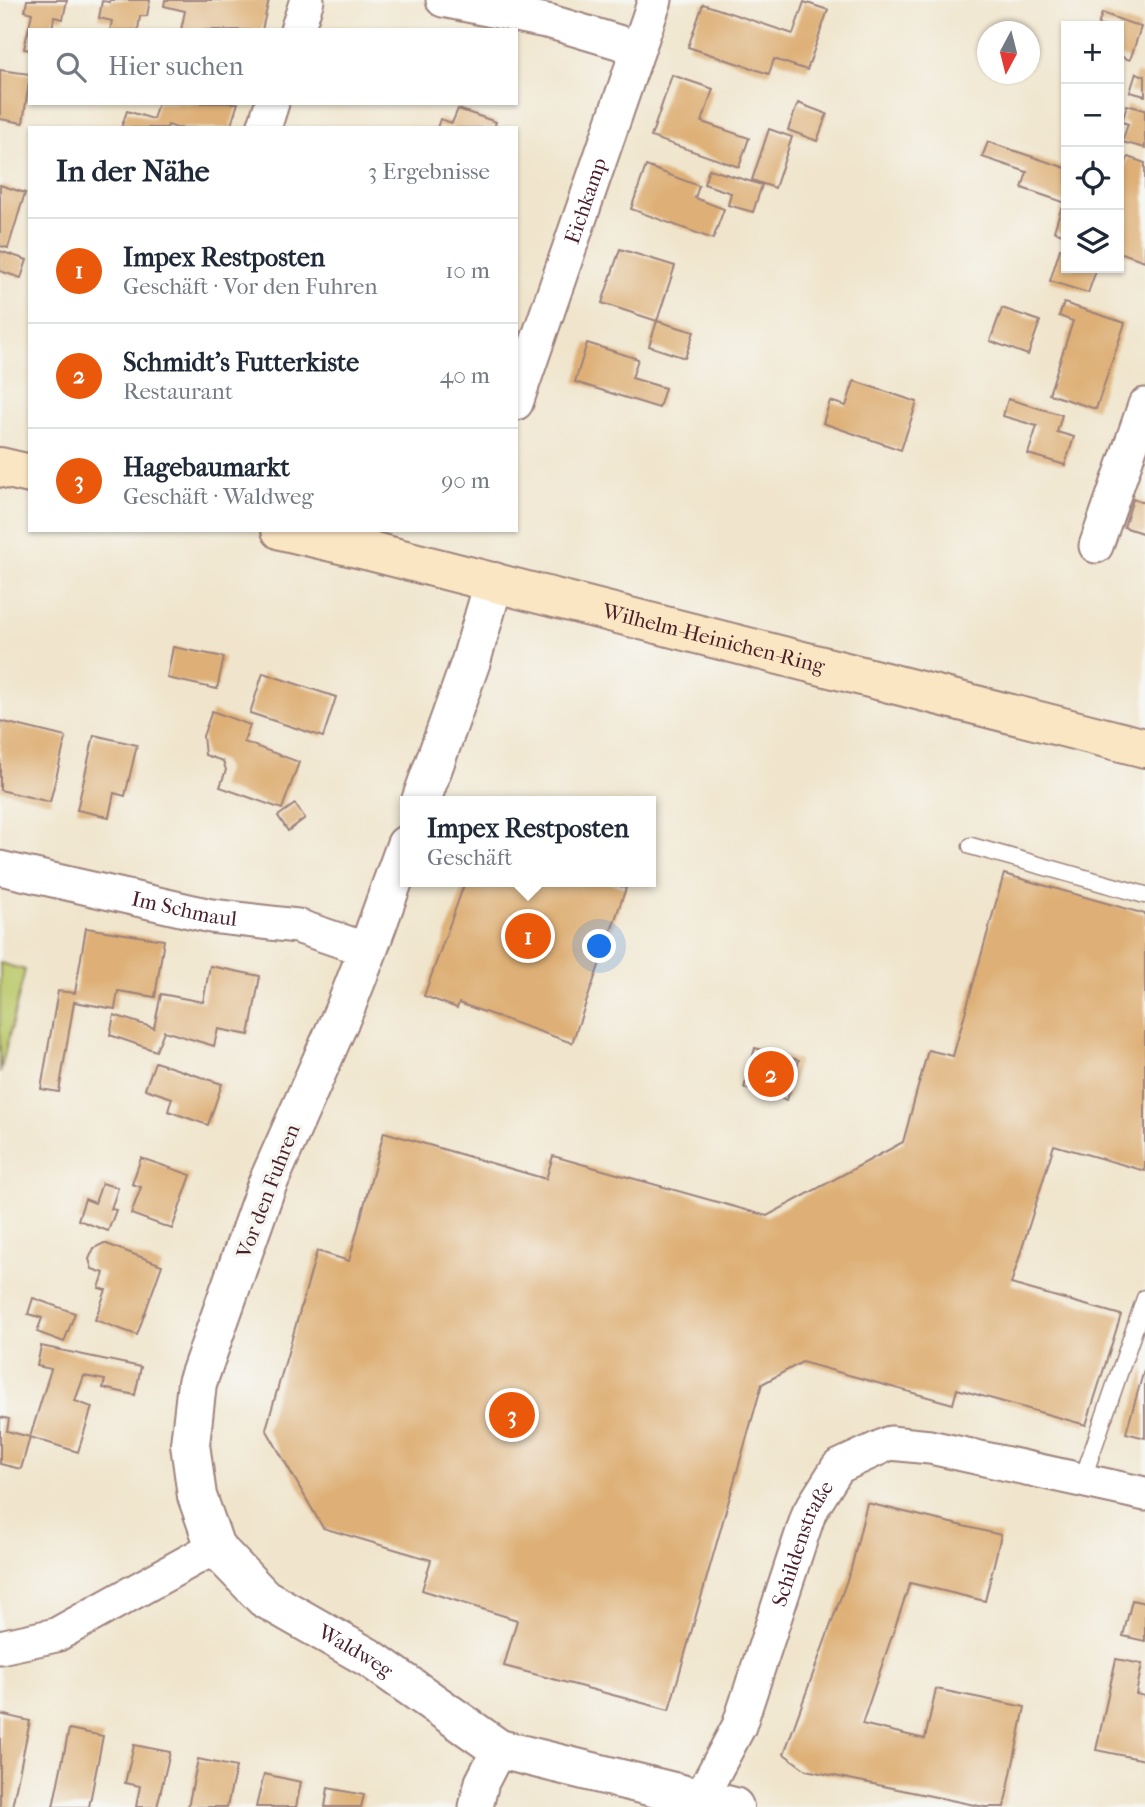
<!DOCTYPE html>
<html lang="de">
<meta charset="utf-8">
<style>
:root{--surface:#fff;--page:#f2f2f3;--text:#1f2937;--muted:#747a83;--line:#e0e1e3;--accent:#ea580c}
body{margin:0;font-family:"IM FELL French Canon",serif;background:var(--page);color:var(--text)}
.controls{position:absolute;right:21px;top:21px;display:grid;overflow:hidden;border-radius:0px;box-shadow:0 2px 5px #0004}
.controls button{width:63px;height:63px;display:grid;place-items:center;padding:0;border:0;border-bottom:2px solid var(--line);background:var(--surface);color:var(--text);font:35px sans-serif}
.compass{position:absolute;left:977px;top:21px;width:63px;height:63px;border-radius:50%;background:var(--surface);box-shadow:0 2px 5px #0004;rotate:187deg}
.you{position:absolute;left:600px;top:947px;width:24px;height:24px;margin:-18px;border:5px solid #fff;border-radius:50%;background:#1a73e8;box-shadow:0 0 0 10px #1a73e833}
.badge{display:grid;place-items:center;width:46px;height:46px;border-radius:50%;background:var(--accent);color:#fff;font-size:23px;font-weight:700}
.pin{position:absolute;translate:-50% -50%;border:4px solid #fff;box-shadow:0 2px 7px #0006}
.popup{position:absolute;left:400px;top:796px;width:256px;height:91px;box-sizing:border-box;display:grid;place-content:center;border-radius:0px;background:var(--surface);filter:drop-shadow(0 2px 5px #0005);font-size:23px;white-space:nowrap;color:var(--muted)}
.popup b{font-size:26px;color:var(--text)}
.popup::after{content:'';position:absolute;left:50%;top:100%;margin-left:-14px;border:14px solid transparent;border-top-color:var(--surface)}
.list{margin:0;padding:0;list-style:none}
h2{display:flex;justify-content:space-between;align-items:center;height:91px;margin:0;padding:0 28px;font-size:30px}
h2 small{font-size:23px;font-weight:400;color:var(--muted)}
.list li{display:grid;grid-template-columns:46px 1fr auto;gap:21px;align-items:center;box-sizing:border-box;height:105px;padding:0 28px;border-top:2px solid var(--line)}
.list b{display:block;font-size:26px;white-space:nowrap}
.list p{margin:0;font-size:23px;white-space:nowrap;color:var(--muted)}
.list em{font-size:23px;font-style:normal;color:var(--muted)}
.icon{flex:none;width:38px;height:38px;fill:none;stroke:currentColor;stroke-width:2;stroke-linecap:round;stroke-linejoin:round}
.map{position:relative;flex:none;width:1145px;height:1807px;overflow:hidden}
.search{position:absolute;background:var(--surface);box-shadow:0 2px 5px #0004;left:28px;top:28px;width:490px;height:77px;display:flex;align-items:center;gap:18px;box-sizing:border-box;padding:0 24px;border-radius:0px;color:var(--muted);font-size:26px}
.panel{position:absolute;background:var(--surface);box-shadow:0 2px 5px #0004;left:28px;top:126px;width:490px;height:406px;border-radius:0px}
.map>svg:first-child{display:block}
.green{fill:#bbc96b;stroke:#82744b;stroke-width:2}
.building{fill:#deb077}
.lines{fill:none;stroke-linecap:round;stroke-linejoin:round}
.service-casing{stroke:#9d827c;stroke-width:19}
.minor-casing{stroke:#9d827c;stroke-width:37}
.tertiary-casing{stroke:#9d827c;stroke-width:42}
.secondary-casing{stroke:#9d827c;stroke-width:42}
.service{stroke:#fff;stroke-width:16}
.minor{stroke:#fff;stroke-width:33}
.tertiary{stroke:#fff;stroke-width:38}
.secondary{stroke:#fbe6c4;stroke-width:38}
.labels{text-anchor:middle;dominant-baseline:central;stroke-width:7;stroke-linejoin:round;paint-order:stroke}
.street-label{font-size:21px;fill:#4a1f2b;stroke:#f6f6f2}
</style>
<div class="map">
<svg width="1145" height="1807" viewBox="0 0 1145 1807">
<rect width="100%" height="100%" fill="#f6f6f2"/>
<filter id="ink" filterUnits="userSpaceOnUse"><feTurbulence type="fractalNoise" baseFrequency=".0143" numOctaves="2"/><feDisplacementMap in="SourceGraphic" scale="14" xChannelSelector="R" yChannelSelector="G"/><feConvolveMatrix kernelMatrix="1 2 1 2 8 2 1 2 1" color-interpolation-filters="sRGB"/></filter>
<filter id="wash" filterUnits="userSpaceOnUse"><feTurbulence type="fractalNoise" baseFrequency=".00686" numOctaves="4" result="noise"/><feDisplacementMap in="SourceGraphic" scale="28" xChannelSelector="R" yChannelSelector="G"/><feGaussianBlur stdDeviation="1.57" result="paint"/><feColorMatrix in="noise" values="0 0 0 0 0 0 0 0 0 0 0 0 0 0 0 0 0 1.4 0 .05"/><feComposite in="paint" operator="in"/></filter>
<g filter="url(#wash)">
<rect width="100%" height="100%" fill="#f0e5cc"/>
<path class="green" d="M0,963L25,970L0,1073Z"/>
<g id="blocks">
<g class="building">
<path d="M27,0H67L63,19L54,17L52,30H30V50L24,49L32,13L25,11Z"/>
<path d="M110,0H150L147,16H140L138,30H110L112,21L99,18L102,1L110,2Z"/>
<path d="M165,0H269L262,30H181L185,11L164,6Z"/>
<path d="M804,2L828,10L807,70L774,59L769,74L688,47L703,4L793,34Z"/>
<path d="M1102,13L1141,27L1130,60L1119,56V26H1098Z"/>
<path d="M0,70L30,74L23,123L0,119Z"/>
<path d="M1136,73L1145,76V96L1130,92Z"/>
<path d="M672,75L713,89L702,122L749,138L739,167L651,137Z"/>
<path d="M158,103H238L230,128H177L168,125L167,128H121L127,111L153,119Z"/>
<path d="M798,103L827,114L817,141L788,130Z"/>
<path d="M1127,105L1145,110V148L1122,142L1128,124L1122,122Z"/>
<path d="M458,109L496,122L494,128H437L440,119L452,123Z"/>
<path d="M769,129L792,137L775,188L752,180Z"/>
<path d="M988,142L1066,168V203L1022,188L1027,172L982,157Z"/>
<path d="M1128,157L1145,163V261L1119,252V184Z"/>
<path d="M646,166L699,186L695,198L724,209L713,239L631,209Z"/>
<path d="M709,169L762,185L753,212L728,205L731,193L704,184Z"/>
<path d="M0,185L25,193L8,248L0,246Z"/>
<path d="M1061,209L1066,210V235L1054,231Z"/>
<path d="M620,249L675,266L657,321L602,303Z"/>
<path d="M1060,249L1066,251V268H1097L1088,293L1050,281Z"/>
<path d="M0,251L27,260L21,278L0,271Z"/>
<path d="M1064,303L1125,323L1096,409L1049,394L1073,321L1059,316Z"/>
<path d="M1002,308L1040,321L1028,355L990,341Z"/>
<path d="M657,321L694,332L685,358L649,346Z"/>
<path d="M587,343L638,359L632,378L665,388L659,408L575,382Z"/>
<path d="M854,381L917,402L901,450L823,423L830,401L846,406Z"/>
<path d="M1008,399L1062,415L1057,432L1074,437L1065,465L1028,454L1037,426L1003,416Z"/>
<path d="M1133,499L1145,503V534L1124,527Z"/>
<path d="M173,647L224,657L217,689L167,678Z"/>
<path d="M263,673L336,697L323,737L250,713Z"/>
<path d="M212,711L250,725L244,742L299,762L282,809L220,787L226,770L223,761L205,755L203,736Z"/>
<path d="M0,721L66,737L50,802L0,790Z"/>
<path d="M94,735L137,745L125,796L114,793L109,817L77,810Z"/>
<path d="M295,804L305,818L288,831L278,816Z"/>
<path d="M1004,874L1145,914V1171L1054,1145L1011,1284L1121,1315L1086,1425L957,1389L953,1404L802,1362L762,1384L669,1710L504,1666L517,1620L422,1590L431,1560L323,1528L266,1429L317,1251L349,1261L384,1132L546,1179L553,1156L767,1216L903,1142L928,1050L953,1056Z"/>
<path d="M465,882H608L626,888L572,1043L459,1003L457,1008L424,996Z"/>
<path d="M86,928L164,940L155,997L118,991L115,1009L74,1002L59,1092L41,1089L58,991L75,993Z"/>
<path d="M210,966L260,976L249,1035L218,1029L214,1046L164,1031L156,1051L110,1035L114,1015L154,1028L161,994L203,1002Z"/>
<path d="M755,1048L799,1060L787,1100L744,1088Z"/>
<path d="M155,1062L222,1084L208,1125L168,1111L172,1098L145,1089Z"/>
<path d="M141,1158L191,1175L172,1229L131,1214L141,1187L132,1184Z"/>
<path d="M102,1183L118,1188L111,1209L116,1210L108,1231L78,1220L85,1199L95,1203Z"/>
<path d="M104,1243L162,1265L137,1335L95,1320L106,1290L99,1288L104,1273L92,1269L89,1259L94,1248Z"/>
<path d="M33,1298L75,1313L64,1342L37,1332L42,1318L28,1314Z"/>
<path d="M41,1346L141,1367L135,1395L103,1388L105,1380L84,1376L75,1401L92,1407L78,1452L30,1437L51,1369L37,1366Z"/>
<path d="M1144,1370H1145V1438L1126,1433Z"/>
<path d="M0,1417L9,1419L7,1431L30,1437L21,1469L0,1464Z"/>
<path d="M867,1503L1001,1535L985,1601L910,1583L862,1724L925,1739L936,1689L1025,1707L1004,1807H984L806,1770L784,1754L851,1569Z"/>
<path d="M1132,1600L1145,1603V1641L1123,1636Z"/>
<path d="M1116,1659L1142,1664L1136,1694L1145,1696V1760L1096,1750Z"/>
<path d="M0,1714L30,1721L12,1807H0Z"/>
<path d="M69,1729L103,1736L89,1807H53Z"/>
<path d="M134,1745L170,1752L157,1807H136L140,1786L125,1783Z"/>
<path d="M198,1759L236,1767L227,1807H188Z"/>
<path d="M264,1774L301,1782L296,1807H256Z"/>
<path d="M328,1788L364,1795L361,1807H325Z"/>
</g>
</g>
</g>
<g filter="url(#ink)">
<use href="#blocks" fill-opacity="0" stroke="#9d827c" stroke-width="2"/>
<g class="lines">
<defs>
<g id="service">
<path d="M971,846L1145,895"/>
<path d="M1082,1481L1145,1298"/>
</g>
<g id="minor">
<path d="M443,0L551,22L638,48"/>
<path d="M297,30L307,0"/>
<path d="M264,128L272,103"/>
<path id="s1" d="M516,403L655,0"/>
<path d="M1096,546L1145,405"/>
<path id="s2" d="M0,868L211,916L297,926L368,950"/>
<path d="M0,1647L56,1635L215,1547"/>
<path id="s3" d="M700,1799L739,1726L809,1513L838,1467L890,1443L930,1447L1145,1494"/>
<path d="M476,1807L482,1782L499,1749"/>
</g>
<g id="tertiary">
<path d="M421,801L471,661L494,582"/>
<path id="s4" d="M406,845L368,950L346,1006L266,1187L197,1383L190,1444L197,1496L215,1547L264,1598L371,1659L499,1749L734,1807"/>
</g>
<g id="secondary">
<path d="M0,467L30,474"/>
<path id="s5" d="M281,530L370,551L1145,748"/>
</g>
</defs>
<use href="#service" class="service-casing"/>
<use href="#minor" class="minor-casing"/>
<use href="#tertiary" class="tertiary-casing"/>
<use href="#secondary" class="secondary-casing"/>
<use href="#service" class="service"/>
<use href="#minor" class="minor"/>
<use href="#tertiary" class="tertiary"/>
<use href="#secondary" class="secondary"/>
</g>
</g>
<g class="labels">
<g class="street-label">
<text stroke="none"><textPath href="#s1" startOffset="214">Eichkamp</textPath></text>
<text stroke="none"><textPath href="#s5" startOffset="446">Wilhelm-Heinichen-Ring</textPath></text>
<text stroke="none"><textPath href="#s2" startOffset="189">Im Schmaul</textPath></text>
<text transform="translate(268 1191) rotate(-69)">Vor den Fuhren</text>
<text stroke="none"><textPath href="#s3" startOffset="276">Schildenstraße</textPath></text>
<text stroke="none"><textPath href="#s4" startOffset="922">Waldweg</textPath></text>
</g>
</g>
</svg>
<div class="controls">
<button>+</button>
<button>−</button>
<button><svg class="icon" aria-label="locate" viewBox="0 0 24 24"><circle cx="12" cy="12" r="6"/><path d="M12 2v4M12 18v4M2 12h4M18 12h4"/></svg></button>
<button><svg class="icon" aria-label="layers" viewBox="0 0 24 24"><path d="M12 4l9 5-9 5-9-5zM3 14l9 5 9-5"/></svg></button>
</div>
<svg class="compass" viewBox="-18 -18 36 36"><path d="M0-13l5 13h-10z" fill="#e53935"/><path d="M0 13l5-13h-10z" fill="#747a83"/></svg>
<div class="you"></div>
<div class="pin badge" style="left:528px;top:936px">1</div>
<div class="popup"><b>Impex Restposten</b>Geschäft</div>
<div class="pin badge" style="left:771px;top:1074px">2</div>
<div class="pin badge" style="left:512px;top:1415px">3</div>
<div class="search"><svg class="icon" aria-label="search" viewBox="0 0 24 24"><circle cx="10" cy="10" r="6"/><path d="M15 15l6 6"/></svg>Hier suchen</div>
<section class="panel">
<h2>In der Nähe<small>3 Ergebnisse</small></h2>
<ul class="list">
<li><span class="badge">1</span><div><b>Impex Restposten</b><p>Geschäft · Vor den Fuhren</p></div><em>10 m</em></li>
<li><span class="badge">2</span><div><b>Schmidt's Futterkiste</b><p>Restaurant</p></div><em>40 m</em></li>
<li><span class="badge">3</span><div><b>Hagebaumarkt</b><p>Geschäft · Waldweg</p></div><em>90 m</em></li>
</ul>
</section>
</div>
